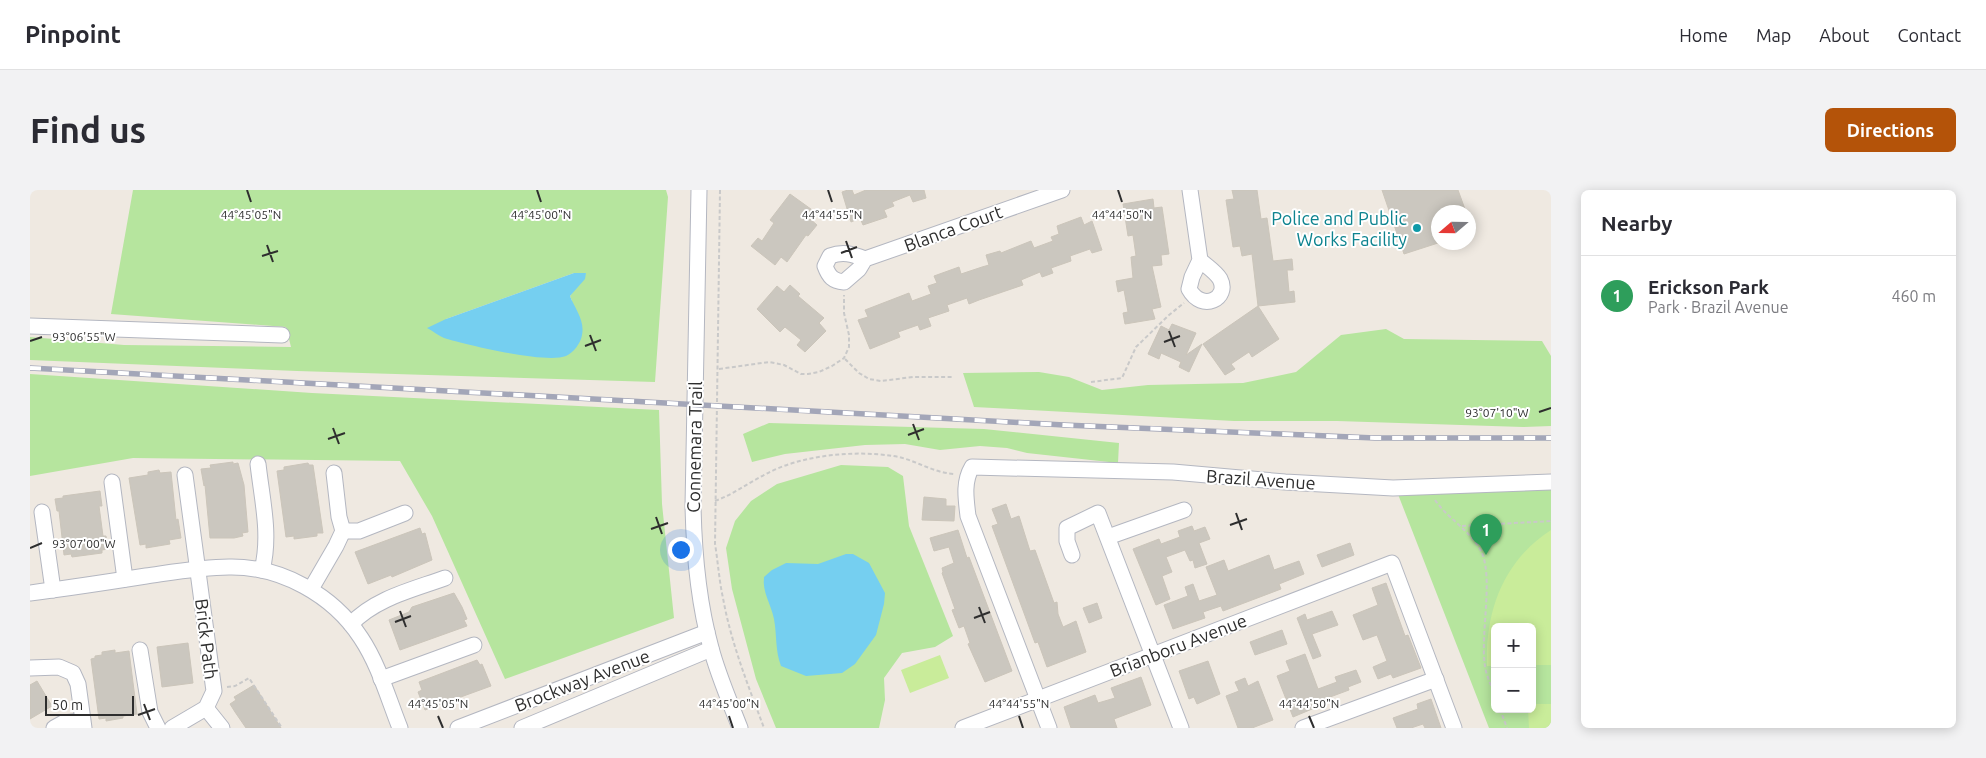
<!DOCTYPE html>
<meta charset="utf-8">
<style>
:root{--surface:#fff;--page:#f2f2f3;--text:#2b2b33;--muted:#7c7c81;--line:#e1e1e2;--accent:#b45309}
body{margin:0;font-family:Ubuntu,sans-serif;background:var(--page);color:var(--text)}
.controls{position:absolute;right:15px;bottom:15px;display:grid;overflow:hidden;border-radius:8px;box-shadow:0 2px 12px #0003}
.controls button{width:45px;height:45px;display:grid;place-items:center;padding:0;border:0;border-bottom:1px solid var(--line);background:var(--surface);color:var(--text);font:25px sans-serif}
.compass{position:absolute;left:1401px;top:15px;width:45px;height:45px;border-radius:50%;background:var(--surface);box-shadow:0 2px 12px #0003;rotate:250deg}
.scale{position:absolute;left:15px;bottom:12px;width:89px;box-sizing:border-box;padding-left:5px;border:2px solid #2e2e2e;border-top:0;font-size:14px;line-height:18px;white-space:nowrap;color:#2e2e2e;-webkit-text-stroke:4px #fff;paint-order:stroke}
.you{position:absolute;left:650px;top:359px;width:18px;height:18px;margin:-12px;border:4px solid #fff;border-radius:50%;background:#1a73e8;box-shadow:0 0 0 8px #1a73e833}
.badge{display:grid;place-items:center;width:32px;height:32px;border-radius:50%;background:var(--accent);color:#fff;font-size:16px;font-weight:700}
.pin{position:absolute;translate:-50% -41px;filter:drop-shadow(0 1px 2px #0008)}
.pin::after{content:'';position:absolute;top:26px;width:18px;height:15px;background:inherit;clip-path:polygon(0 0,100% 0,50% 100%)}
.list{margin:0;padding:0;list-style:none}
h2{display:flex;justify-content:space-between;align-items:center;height:65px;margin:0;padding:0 20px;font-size:21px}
h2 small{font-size:16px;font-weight:400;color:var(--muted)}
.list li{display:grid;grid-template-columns:32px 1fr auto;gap:15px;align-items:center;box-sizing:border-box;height:80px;padding:0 20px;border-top:1px solid var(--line)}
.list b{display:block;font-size:19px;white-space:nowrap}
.list p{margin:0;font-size:16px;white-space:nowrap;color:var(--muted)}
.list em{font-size:16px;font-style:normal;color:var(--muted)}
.map{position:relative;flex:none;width:1521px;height:538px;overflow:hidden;border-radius:8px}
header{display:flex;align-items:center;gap:30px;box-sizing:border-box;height:70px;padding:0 25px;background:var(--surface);border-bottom:1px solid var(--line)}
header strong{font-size:24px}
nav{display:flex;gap:28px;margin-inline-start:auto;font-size:18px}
.intro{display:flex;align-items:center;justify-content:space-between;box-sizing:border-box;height:120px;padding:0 30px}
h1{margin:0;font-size:35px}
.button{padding:12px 22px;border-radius:8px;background:var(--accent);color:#fff;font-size:18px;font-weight:700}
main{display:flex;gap:30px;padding:0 30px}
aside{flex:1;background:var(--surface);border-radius:8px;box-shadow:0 2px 12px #0003}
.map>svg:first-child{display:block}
.green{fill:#b6e59e;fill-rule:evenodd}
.pitch{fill:#c9ec9a}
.water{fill:#75cff0}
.building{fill:#cbc7bf;stroke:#cbc5ba}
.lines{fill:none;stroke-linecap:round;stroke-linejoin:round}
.minor-casing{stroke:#b4b7c1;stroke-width:17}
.path{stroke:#c9c9c9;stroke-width:2;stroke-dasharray:4 2.5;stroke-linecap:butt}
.minor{stroke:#fff;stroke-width:15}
.rail-casing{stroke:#a3a6b8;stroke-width:5.5}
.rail{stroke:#fff;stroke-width:4;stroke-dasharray:11;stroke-linecap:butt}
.ticks{fill:none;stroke:#2e2e2e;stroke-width:2}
.culture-dot{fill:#0f9aa8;stroke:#fff;stroke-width:2}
.labels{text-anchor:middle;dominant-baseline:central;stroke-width:4;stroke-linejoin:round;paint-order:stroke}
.culture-label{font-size:18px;fill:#0d838f;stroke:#fff;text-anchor:end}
.street-label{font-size:18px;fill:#2e2e2e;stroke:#fff}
.ticks-label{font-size:12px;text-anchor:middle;fill:#2e2e2e;stroke:#fff;stroke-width:4;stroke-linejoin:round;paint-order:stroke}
</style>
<header>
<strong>Pinpoint</strong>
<nav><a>Home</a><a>Map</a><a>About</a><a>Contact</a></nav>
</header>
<div class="intro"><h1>Find us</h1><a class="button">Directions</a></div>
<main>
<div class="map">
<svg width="1521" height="538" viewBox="0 0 1521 538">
<rect width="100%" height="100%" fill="#efe9e1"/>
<g class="green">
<path d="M103,0H636L638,7L625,192L267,181L0,170V147L94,155L261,157L256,137L81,124ZM544,83H556L540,106L542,111L416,129Z"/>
<path d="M1356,139L1374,149L1512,151L1521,166V236L1493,237L1307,231H1204L944,217L933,183L1009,182L1039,187L1072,200L1118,195L1213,193L1266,182L1311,145Z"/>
<path d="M0,184L282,203L629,220L632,314L644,428L475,489L402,326L370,271L103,268L0,286Z"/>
<path d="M739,233L954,239L1089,253L1088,273L997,263L977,258L950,256L910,260L875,254L835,255L755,264L722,272L713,244Z"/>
<path d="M811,275L858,277L873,286L879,336L923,446L905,457L872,463L854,488L855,510L849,538H746L726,489L702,399L696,358L705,331L721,311L747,294Z"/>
<path d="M1521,290V538H1459L1364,294ZM1465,437H1502V519H1465Z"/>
</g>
<g class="pitch">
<path d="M1521,340V475H1502V437H1465V476H1457C1455,422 1473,371 1521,340Z"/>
<path d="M910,465L919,488L880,503L871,480Z"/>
<path d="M1502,514H1521V538H1499L1498,519H1502Z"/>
</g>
<g class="water">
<path d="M544,83H556L555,89L540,106C545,119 555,130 552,145C551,153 543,163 536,166C516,174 437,155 414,148C409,146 403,141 397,138L416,129Z"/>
<path d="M816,364H823L839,373L855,403L854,414L846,445L825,474L812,483L776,486L751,476C745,460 747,445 744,429C741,414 732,402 734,387L742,380L756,373L788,374Z"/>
</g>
<g class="building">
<path d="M818,0H822L824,5L836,0H894L896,8L883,12L880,5L862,12L864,16L854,20L857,27L833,35L830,28L821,32L812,2Z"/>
<path d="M1202,0H1227L1231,29L1237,28L1243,71L1262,69L1263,80H1257L1259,102L1264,101L1265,112L1228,116L1222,64L1212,66L1210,56L1203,57L1196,10L1204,9Z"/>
<path d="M1352,0H1428L1436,22H1408V53L1374,64Z"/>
<path d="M760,4L785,22L779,28L787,35L778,46L776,45L757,72L751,67L745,75L721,56L728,48L732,51L744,33L740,30Z"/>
<path d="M1123,9L1124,18L1132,17L1139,64L1131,65L1132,75L1122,76L1131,117L1122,119L1125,129L1095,134L1093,123L1098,122L1094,100L1088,102L1086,91L1103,88L1101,67L1106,66L1103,45L1098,46L1093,14Z"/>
<path d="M1051,27L1054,35L1062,31L1072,60L1062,63L1060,59L1040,66L1041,71L1021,78L1023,83L1012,87L1010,82L991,90L993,95L949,110L939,114L937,108L917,115L919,121L898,128L901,136L890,140L888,135L868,142L870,147L840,159L828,130L838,127L835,120L879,103L882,111L901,104L898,96L907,93L904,86L929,77L931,84L952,77L959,75L956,65L970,61L971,63L1001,51L1004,58L1023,51L1021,47L1029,44L1027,36Z"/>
<path d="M760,95L770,104L768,106L794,128L789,133L796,141L775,162L767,155L771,150L755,137L750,142L727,119L747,96L754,102Z"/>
<path d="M1228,116L1249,149L1222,167L1219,162L1201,174L1205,179L1195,185L1173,154Z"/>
<path d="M1142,134L1166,143L1156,165L1172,154L1159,182L1149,177L1151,172L1131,163L1129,169L1118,164L1131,136L1139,140Z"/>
<path d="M203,272V274L208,273L214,295L218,342L212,343L213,346L204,348H180L175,295L174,296L171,279L181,278L180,275Z"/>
<path d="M278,273L279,275H283L293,343H287V346L264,349V346L256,347L247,281L254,280V277Z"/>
<path d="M129,280L130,283L141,282L146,330L148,329L151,348L139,350L140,354L116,358V354L110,355L99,288L118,285V282Z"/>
<path d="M70,301L72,316H69L73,346H76L78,359L72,360V363L42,367L41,364L34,365L29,321H27L25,309L33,308V306Z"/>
<path d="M894,307L916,309V316H925L924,331L892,330Z"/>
<path d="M976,314L981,329L989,326L1000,361L1005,360L1024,413L1027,412L1028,424L1033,437L1046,431L1056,462L1017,477L1008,452L1005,453L962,336L968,334L962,319Z"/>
<path d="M1162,336L1164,341L1175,337L1180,349L1169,353L1177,374L1165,378L1163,370L1160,371L1155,360L1136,367L1142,382L1132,386L1140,409L1126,415L1103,359L1129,349L1131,354L1150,347L1148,341Z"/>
<path d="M390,338L392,344L395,343L402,370L362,387L361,385L338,394L325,362Z"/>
<path d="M928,340L937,368L939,367L982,481L955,492L938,454L940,453L934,436L929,438L922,420L925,419L912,383L913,382L912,378L924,373L919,357L904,361L900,348Z"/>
<path d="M1320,353L1324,365L1292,377L1287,365Z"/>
<path d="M1239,365L1244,380L1269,371L1274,384L1249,394L1251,399L1193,421L1191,416L1173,422L1175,428L1143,439L1134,415L1158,406L1155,397L1163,394L1169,411L1187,405L1176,377L1194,370L1198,381Z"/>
<path d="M1356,393L1375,446L1378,445L1391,478L1363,488L1361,484L1348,489L1343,477L1357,471L1347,445L1333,450L1323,425L1348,415L1342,398Z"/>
<path d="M424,403L432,417L437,429L434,430L437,436L370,460L359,430L379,422L382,417Z"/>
<path d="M1067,413L1072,428L1059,433L1053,418Z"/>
<path d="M1302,421L1308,435L1282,444L1291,466L1283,469L1267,428L1275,424L1277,430Z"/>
<path d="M1252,440L1257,454L1225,465L1220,452Z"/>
<path d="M158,453L163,493L132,497L127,457Z"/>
<path d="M85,460V463L99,461L107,524L93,526V528L76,531V528L69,529L61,469L65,468V466L72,465V462Z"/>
<path d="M1275,464L1288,499L1307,492L1305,487L1326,480L1331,492L1318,497L1319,500L1292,510L1294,514L1263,527L1247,486L1260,481L1256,471Z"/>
<path d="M447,470L450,475L452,474L461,496L395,520L388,502L392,500L389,492Z"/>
<path d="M1178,471L1190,504L1167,514L1164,507L1159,509L1149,481Z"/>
<path d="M1111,487L1121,515L1084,529L1087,538H1041L1034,517L1065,505L1068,513L1085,508L1081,498Z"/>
<path d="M1215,488L1218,496L1228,491L1243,530L1222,538H1208L1196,506L1209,501L1205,492Z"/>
<path d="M7,491L22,516L0,529V495Z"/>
<path d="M224,495L251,538H216L205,522L200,514L206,510L204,507Z"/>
<path d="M1401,509L1411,538H1395L1393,534L1381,538H1367L1363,528L1388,519L1387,514Z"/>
</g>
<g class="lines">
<defs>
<g id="minor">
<path d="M669,0L663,316C664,364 668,411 681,458C688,485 700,512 710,538"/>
<path d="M1160,0L1170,70L1162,87L1159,99C1172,123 1200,108 1190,89C1185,81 1176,76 1170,70"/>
<path d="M835,69L829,79L814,92C803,91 799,87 795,76L800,66C813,61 822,64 835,69L1032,0"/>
<path d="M0,136L252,145"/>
<path d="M228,274C232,310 241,345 232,380"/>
<path d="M82,292L95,389"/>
<path d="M12,322L23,400"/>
<path d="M313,341H329L375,323"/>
<path d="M1078,347L1154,320"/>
<path d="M1042,365L1037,351V338L1068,323L1151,538"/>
<path d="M281,399L306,356L313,341L309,327L304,283"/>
<path d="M0,403C39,398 78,392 116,386C144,382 172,377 199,377C251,376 303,405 331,448C349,475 358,508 370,538"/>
<path d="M321,434C346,408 382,400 415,388"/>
<path d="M110,460L120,522L128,538"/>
<path d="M0,478L29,477L43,483L48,494L54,538"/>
<path d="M351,489L444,455"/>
<path d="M176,518L192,538"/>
<path d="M24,538L33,533L52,531"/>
<path d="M142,538L176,518L184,501L155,285"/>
<path d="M428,538L677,442"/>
<path d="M492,538L681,459"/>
<path d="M933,538L1362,373L1424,538"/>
<path d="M1019,538L938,326C936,309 933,292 942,277L1143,282L1255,292L1363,298L1521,292"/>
<path d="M1273,538L1406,489"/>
</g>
</defs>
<use href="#minor" class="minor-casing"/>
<g class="path">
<path d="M690,0L685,354C688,372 689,390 693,408C701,453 718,495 734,538"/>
<path d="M815,169L829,183L839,189L851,191L883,187H922"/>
<path d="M689,179L739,172L754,175L771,184H778L789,182L802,176L814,168L819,157V145L814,123V105"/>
<path d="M1061,192L1092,188L1106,157L1139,125L1154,113"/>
<path d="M1405,310C1418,329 1440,340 1451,361C1464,387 1450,444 1455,476C1456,485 1461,495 1465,505"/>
<path d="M685,311C704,304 718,293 736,284C771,265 824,260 863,266C885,269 902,283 925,284"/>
<path d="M1432,336L1521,331"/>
<path d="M197,497L205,496L219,488L252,538"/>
<path d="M1470,519L1477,538"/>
</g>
<use href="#minor" class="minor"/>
<defs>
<path id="rail" d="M0,178L1034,235L1345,248H1521"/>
</defs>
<use href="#rail" class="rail-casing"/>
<use href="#rail" class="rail"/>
</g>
<path class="ticks" d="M217,0L221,12M507,0L511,12M798,0L802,12M1088,0L1092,12M816,51L822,68M237,55L243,72M811,63L827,57M232,66L248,61M1139,141L1145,157M560,145L566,161M0,151L12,147M1134,152L1150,146M555,156L571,150M1509,222L1521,218M883,234L889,250M303,238L309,254M878,245L894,239M298,249L315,243M1206,323L1212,340M626,327L632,344M1200,335L1217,329M621,339L638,333M0,358L12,353M949,417L955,433M370,421L376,437M944,428L960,422M365,432L381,426M114,514L120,530M108,525L125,519M408,526L413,538M699,526L703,538M989,526L993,538M1279,526L1284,538"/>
<circle class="culture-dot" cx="1387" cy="38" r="5"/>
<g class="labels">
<g class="culture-label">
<text x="1377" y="28">Police and Public<tspan x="1377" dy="21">Works Facility</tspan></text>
</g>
<g class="street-label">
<text transform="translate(923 38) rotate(-20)">Blanca Court</text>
<text transform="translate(664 257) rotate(-89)">Connemara Trail</text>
<text transform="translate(1231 289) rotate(4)">Brazil Avenue</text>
<text transform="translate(177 449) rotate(83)">Brick Path</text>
<text transform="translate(1148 455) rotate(-21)">Brianboru Avenue</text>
<text transform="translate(552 490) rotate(-21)">Brockway Avenue</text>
</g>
</g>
<g class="ticks-label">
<text x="221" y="29">44°45'05"N</text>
<text x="511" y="29">44°45'00"N</text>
<text x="802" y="29">44°44'55"N</text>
<text x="1092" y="29">44°44'50"N</text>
<text x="54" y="151">93°06'55"W</text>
<text x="1467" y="227">93°07'10"W</text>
<text x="54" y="358">93°07'00"W</text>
<text x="408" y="518">44°45'05"N</text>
<text x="699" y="518">44°45'00"N</text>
<text x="989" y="518">44°44'55"N</text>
<text x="1279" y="518">44°44'50"N</text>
</g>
</svg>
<div class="controls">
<button>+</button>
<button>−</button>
</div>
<svg class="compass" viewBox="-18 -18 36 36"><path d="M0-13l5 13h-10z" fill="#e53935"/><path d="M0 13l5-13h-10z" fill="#7c7c81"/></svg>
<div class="scale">50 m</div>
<div class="you"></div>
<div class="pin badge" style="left:1456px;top:365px;background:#2e9e5b">1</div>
</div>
<aside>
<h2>Nearby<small></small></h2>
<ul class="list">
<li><span class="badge" style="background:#2e9e5b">1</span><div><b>Erickson Park</b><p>Park · Brazil Avenue</p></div><em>460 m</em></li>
</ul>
</aside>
</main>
